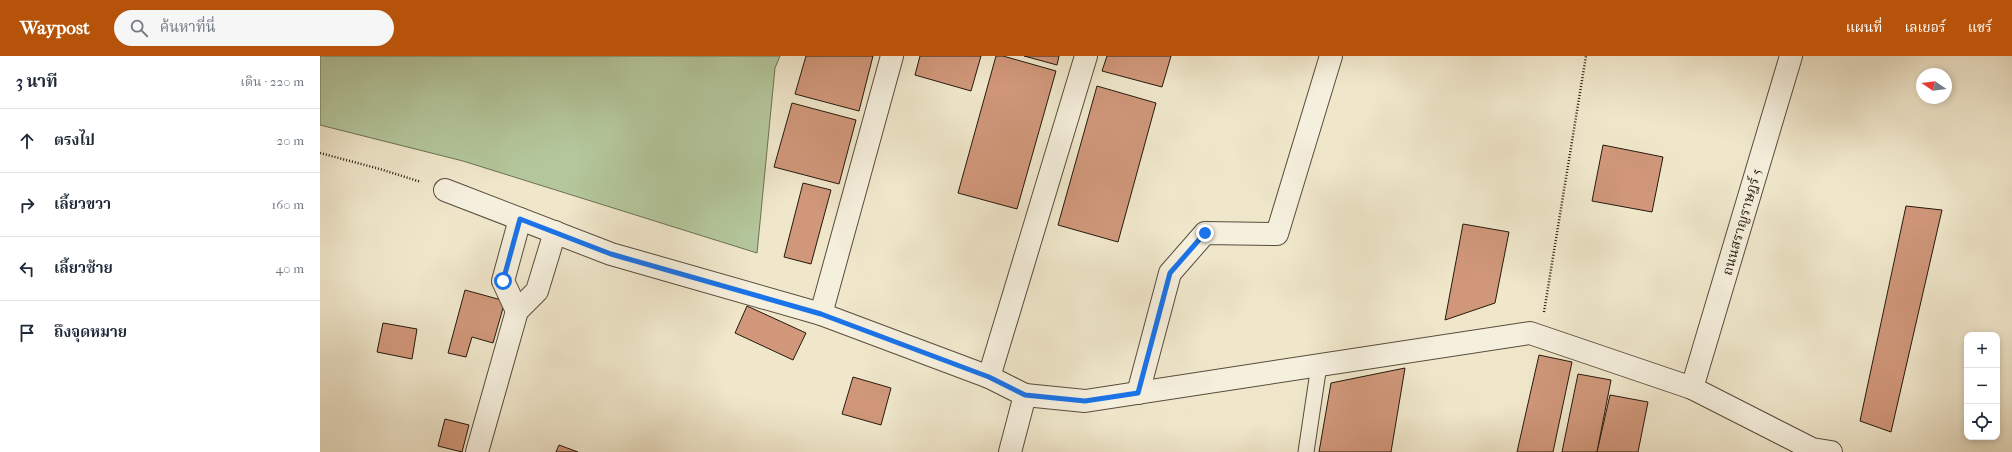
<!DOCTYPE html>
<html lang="th">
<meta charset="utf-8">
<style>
:root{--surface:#fff;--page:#f6f6f7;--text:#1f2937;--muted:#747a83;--line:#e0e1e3;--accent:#b45309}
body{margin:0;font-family:"IM FELL French Canon","Noto Serif Thai",serif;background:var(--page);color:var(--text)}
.controls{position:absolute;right:12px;bottom:12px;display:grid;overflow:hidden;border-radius:8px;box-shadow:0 2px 6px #0003}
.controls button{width:36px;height:36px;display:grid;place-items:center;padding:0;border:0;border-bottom:1px solid var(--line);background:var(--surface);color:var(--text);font:20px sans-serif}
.compass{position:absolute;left:1596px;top:12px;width:36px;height:36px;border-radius:50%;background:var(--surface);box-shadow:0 2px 6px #0003;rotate:283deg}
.stop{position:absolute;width:12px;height:12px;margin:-9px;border:3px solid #1a73e8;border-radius:50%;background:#fff}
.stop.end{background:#1a73e8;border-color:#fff;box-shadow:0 1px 4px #0008}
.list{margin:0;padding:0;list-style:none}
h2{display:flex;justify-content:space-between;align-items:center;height:52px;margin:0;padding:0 16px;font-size:17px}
h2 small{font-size:13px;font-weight:400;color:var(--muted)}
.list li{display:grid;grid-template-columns:26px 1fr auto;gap:12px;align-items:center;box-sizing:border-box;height:64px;padding:0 16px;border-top:1px solid var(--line)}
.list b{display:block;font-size:15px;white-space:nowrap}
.list em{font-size:13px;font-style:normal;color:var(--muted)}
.icon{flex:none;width:22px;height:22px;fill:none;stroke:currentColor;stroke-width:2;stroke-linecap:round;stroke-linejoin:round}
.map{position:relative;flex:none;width:1692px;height:396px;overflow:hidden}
header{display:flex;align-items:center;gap:24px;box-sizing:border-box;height:56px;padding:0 20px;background:var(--accent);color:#fff}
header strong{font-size:19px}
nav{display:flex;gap:22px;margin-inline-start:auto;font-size:14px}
.search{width:280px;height:36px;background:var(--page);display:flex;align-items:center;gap:10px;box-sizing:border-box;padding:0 14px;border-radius:22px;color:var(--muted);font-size:15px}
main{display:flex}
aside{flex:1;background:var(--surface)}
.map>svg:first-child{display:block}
.green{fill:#b4c79c;stroke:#6c7054}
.building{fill:#d0977a;stroke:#25190c}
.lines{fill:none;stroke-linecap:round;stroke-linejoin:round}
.lane-casing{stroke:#584c3c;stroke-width:17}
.street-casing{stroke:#584c3c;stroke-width:24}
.path{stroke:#25190c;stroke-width:2.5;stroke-dasharray:1 2;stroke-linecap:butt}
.lane{stroke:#f5efdd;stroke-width:15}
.street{stroke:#f5efdd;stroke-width:22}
.route{stroke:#1a73e8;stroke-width:5}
.labels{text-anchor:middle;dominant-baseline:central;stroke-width:3;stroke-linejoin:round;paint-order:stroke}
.street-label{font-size:14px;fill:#25190c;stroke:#f5efdd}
</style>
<header>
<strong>Waypost</strong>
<div class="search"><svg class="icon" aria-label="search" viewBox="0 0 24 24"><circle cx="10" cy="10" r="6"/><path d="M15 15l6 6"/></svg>ค้นหาที่นี่</div>
<nav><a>แผนที่</a><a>เลเยอร์</a><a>แชร์</a></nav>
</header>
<main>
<aside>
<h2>3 นาที<small>เดิน · 220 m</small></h2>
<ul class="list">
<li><svg class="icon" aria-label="ahead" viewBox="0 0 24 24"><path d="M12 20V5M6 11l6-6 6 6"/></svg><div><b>ตรงไป</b></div><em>20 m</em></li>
<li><svg class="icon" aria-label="right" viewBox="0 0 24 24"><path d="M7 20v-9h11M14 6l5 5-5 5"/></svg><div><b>เลี้ยวขวา</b></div><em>160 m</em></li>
<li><svg class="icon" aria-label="left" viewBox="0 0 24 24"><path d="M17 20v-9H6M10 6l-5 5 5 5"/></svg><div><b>เลี้ยวซ้าย</b></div><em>40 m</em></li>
<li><svg class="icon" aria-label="arrive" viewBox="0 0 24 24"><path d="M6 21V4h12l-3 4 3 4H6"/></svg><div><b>ถึงจุดหมาย</b></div></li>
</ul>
</aside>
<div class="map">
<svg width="1692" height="396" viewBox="0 0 1692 396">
<rect width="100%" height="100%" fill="#f0e7cb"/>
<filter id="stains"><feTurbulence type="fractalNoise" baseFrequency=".005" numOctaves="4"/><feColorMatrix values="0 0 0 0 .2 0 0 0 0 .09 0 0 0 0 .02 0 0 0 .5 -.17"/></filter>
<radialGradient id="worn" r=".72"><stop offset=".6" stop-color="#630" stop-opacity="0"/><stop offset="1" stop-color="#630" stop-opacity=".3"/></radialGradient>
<path class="green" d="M0,0H460L455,12L437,197L143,105L0,69Z"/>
<g class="building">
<path d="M486,0H553L539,55L475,38Z"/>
<path d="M600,0H661L651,35L595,19Z"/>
<path d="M676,0H683L736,15L697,153L638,137Z"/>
<path d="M704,0H739L737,9Z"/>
<path d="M787,0H851L842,31L782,15Z"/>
<path d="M777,30L836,47L798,186L738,169Z"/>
<path d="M472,47L536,64L519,128L454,111Z"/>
<path d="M1283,89L1343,101L1332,156L1272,145Z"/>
<path d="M483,127L511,134L491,208L464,201Z"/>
<path d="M1586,150L1622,154L1571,376L1540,365Z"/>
<path d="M1143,168L1189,176L1175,247L1125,264Z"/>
<path d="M145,234L185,245L173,287L152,281L146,301L128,297Z"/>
<path d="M427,250L486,277L473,304L415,277Z"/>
<path d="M63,267L97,273L92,303L57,296Z"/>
<path d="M1219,299L1252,306L1233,396H1197Z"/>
<path d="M1085,312L1071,396H999L1011,327Z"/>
<path d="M1258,318L1291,324L1277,396H1242Z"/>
<path d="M533,321L571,332L561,369L522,358Z"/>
<path d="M1290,339L1328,346L1318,396H1277Z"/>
<path d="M125,363L149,369L142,396L118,390Z"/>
<path d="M239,389L258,396H236Z"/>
</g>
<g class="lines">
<defs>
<path id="lane" d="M986,396L999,309"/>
<g id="street">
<path d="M125,134L291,198L501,258L669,321L705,339L765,345L1210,277L1372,332L1492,393L1511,396"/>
<path d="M200,163L183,225L197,255L217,235L235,176"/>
<path d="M501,258L572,0"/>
<path d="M669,321L766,0"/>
<path d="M1372,332L1471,0"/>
<path d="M818,337L850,217L885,177L957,178L1011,0"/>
<path d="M157,396L197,255"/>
<path d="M690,396L705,339"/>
</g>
</defs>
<use href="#lane" class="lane-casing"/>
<use href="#street" class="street-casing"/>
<g class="path">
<path d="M0,97L60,113L101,126"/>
<path d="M1224,256L1266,0"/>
</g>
<use href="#lane" class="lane"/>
<use href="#street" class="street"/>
</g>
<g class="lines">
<path class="route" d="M183,225L200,163L291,198L501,258L669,321L705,339L765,345L818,337L850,217L885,177"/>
</g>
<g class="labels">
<g class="street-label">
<text transform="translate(1422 166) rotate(-74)">ถนนสราญราษฎร์ 5</text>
</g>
</g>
<rect width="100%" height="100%" filter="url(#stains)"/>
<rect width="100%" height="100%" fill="url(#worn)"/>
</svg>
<div class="controls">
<button>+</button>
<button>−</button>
<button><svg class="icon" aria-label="locate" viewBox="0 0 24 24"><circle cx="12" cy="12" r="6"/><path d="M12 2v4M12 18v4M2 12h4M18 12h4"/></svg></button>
</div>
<svg class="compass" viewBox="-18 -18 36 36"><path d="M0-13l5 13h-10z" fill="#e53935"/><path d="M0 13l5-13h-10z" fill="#747a83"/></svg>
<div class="stop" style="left:183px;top:225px"></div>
<div class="stop end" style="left:885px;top:177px"></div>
</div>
</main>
